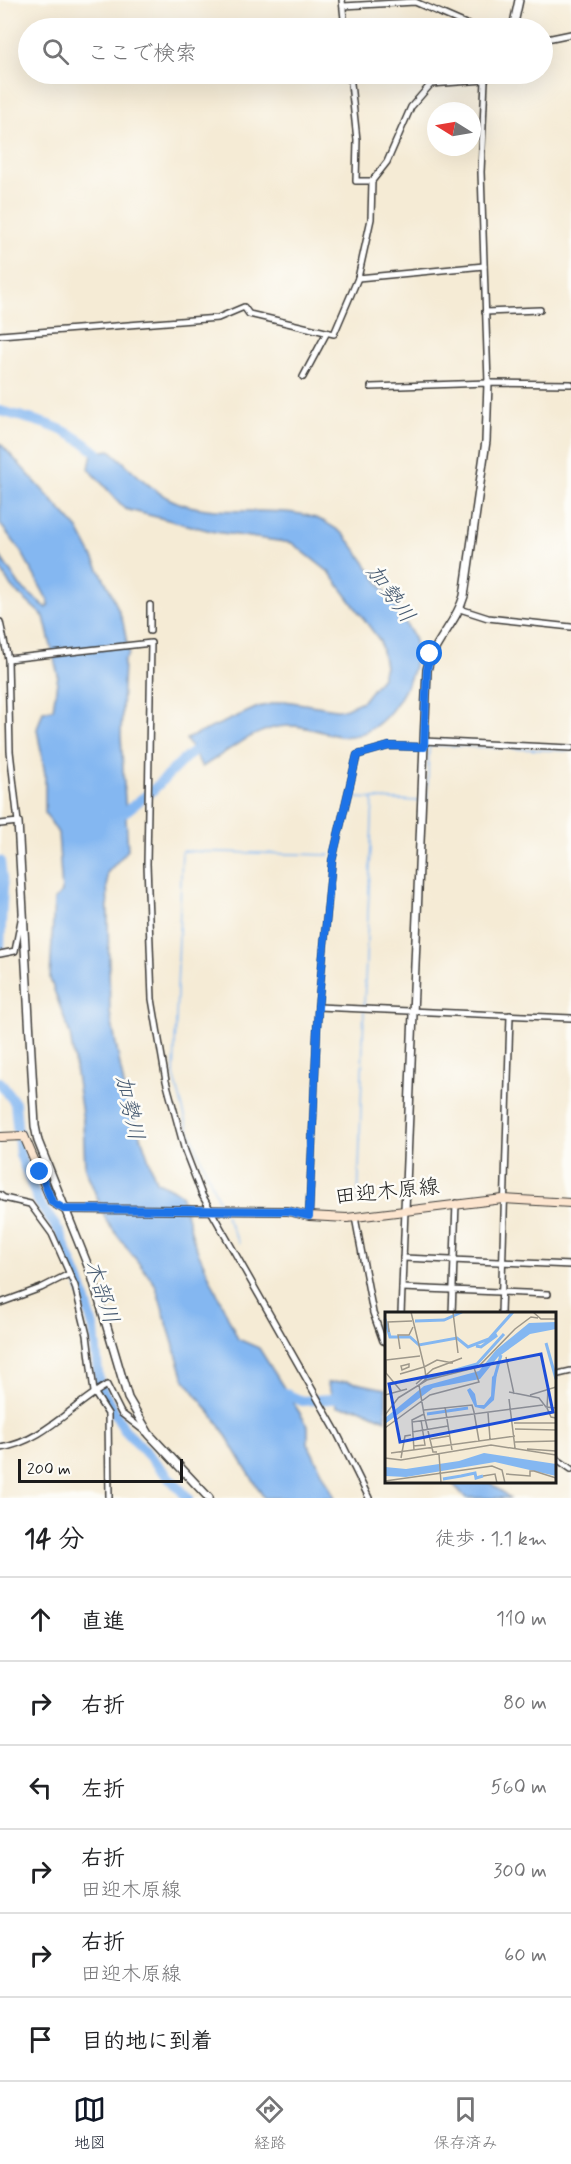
<!DOCTYPE html>
<html lang="ja">
<meta charset="utf-8">
<style>
:root{--surface:#fff;--page:#f2f2f2;--text:#202124;--muted:#757577;--line:#e0e0e0;--accent:#111827}
body{margin:0;font-family:Mynerve,"Klee One",sans-serif;background:var(--page);color:var(--text)}
.compass{position:absolute;left:427px;top:102px;width:54px;height:54px;border-radius:50%;background:var(--surface);box-shadow:0 6px 24px #0002;rotate:281deg}
.scale{position:absolute;left:18px;bottom:15px;width:165px;box-sizing:border-box;padding-left:6px;border:3px solid #1c1c1c;border-top:0;font-size:16px;line-height:21px;white-space:nowrap;color:#1c1c1c;-webkit-text-stroke:4px #fdfcf7;paint-order:stroke}
.stop{position:absolute;width:18px;height:18px;margin:-14px;border:4px solid #1a73e8;border-radius:50%;background:#fff}
.stop.end{background:#1a73e8;border-color:#fff;box-shadow:0 2px 6px #0008}
.list{margin:0;padding:0;list-style:none}
h2{display:flex;justify-content:space-between;align-items:center;height:78px;margin:0;padding:0 24px;font-size:26px}
h2 small{font-size:20px;font-weight:400;color:var(--muted)}
.list li{display:grid;grid-template-columns:39px 1fr auto;gap:18px;align-items:center;box-sizing:border-box;height:84px;padding:0 24px;border-top:2px solid var(--line)}
.list b{display:block;font-size:22px;white-space:nowrap}
.list p{margin:0;font-size:20px;white-space:nowrap;color:var(--muted)}
.list em{font-size:20px;font-style:normal;color:var(--muted)}
.icon{flex:none;width:33px;height:33px;fill:none;stroke:currentColor;stroke-width:2;stroke-linecap:round;stroke-linejoin:round}
.map{position:relative;flex:none;width:571px;height:1498px;overflow:hidden}
.search{position:absolute;background:var(--surface);box-shadow:0 6px 24px #0002;left:18px;right:18px;top:18px;height:66px;display:flex;align-items:center;gap:15px;box-sizing:border-box;padding:0 21px;border-radius:33px;color:var(--muted);font-size:22px}
.sheet{height:582px;background:var(--surface)}
nav{display:flex;justify-content:space-around;align-items:center;box-sizing:border-box;height:84px;border-top:2px solid var(--line);background:var(--surface);font-size:16px;color:var(--muted)}
nav a{display:grid;justify-items:center;gap:3px}
nav .on{color:var(--accent)}
.map>svg:first-child{display:block}
.water{fill:#84b7f1;stroke:#506a86;stroke-width:1.5}
.lines{fill:none;stroke-linecap:round;stroke-linejoin:round}
.stream{stroke:#84b7f1;stroke-width:1.5}
.river{stroke:#84b7f1;stroke-width:10}
.minor-casing{stroke:#3d3b38;stroke-width:8}
.tertiary-casing{stroke:#3d3b38;stroke-width:10}
.secondary-casing{stroke:#3d3b38;stroke-width:10}
.minor{stroke:#fff;stroke-width:5}
.tertiary{stroke:#fff;stroke-width:7}
.secondary{stroke:#fce5cf;stroke-width:8}
.route{stroke:#1a73e8;stroke-width:8}
.labels{text-anchor:middle;dominant-baseline:central;stroke-width:5;stroke-linejoin:round;paint-order:stroke}
.street-label{font-size:21px;fill:#1c1c1c;stroke:#fdfcf7}
.water-label{font-size:22px;font-style:italic;fill:#465a71;stroke:#fdfcf7}
.inset-river{fill:none;stroke:#84b7f1;stroke-width:3}
.inset-road{fill:none;stroke:#9e988b;stroke-width:1.5}
.view{fill:#1d4ed8;fill-opacity:0.15;stroke:#1d4ed8;stroke-width:3}
.inset-edge{fill:none;stroke:#1c1c1c;stroke-width:3}
</style>
<div class="map">
<svg width="571" height="1498" viewBox="0 0 571 1498">
<rect width="100%" height="100%" fill="#fdfcf7"/>
<filter id="ink" filterUnits="userSpaceOnUse"><feTurbulence type="fractalNoise" baseFrequency=".0167" numOctaves="2"/><feDisplacementMap in="SourceGraphic" scale="12" xChannelSelector="R" yChannelSelector="G"/><feConvolveMatrix kernelMatrix="1 2 1 2 8 2 1 2 1" color-interpolation-filters="sRGB"/></filter>
<filter id="wash" filterUnits="userSpaceOnUse"><feTurbulence type="fractalNoise" baseFrequency=".008" numOctaves="4" result="noise"/><feDisplacementMap in="SourceGraphic" scale="24" xChannelSelector="R" yChannelSelector="G"/><feGaussianBlur stdDeviation="1.35" result="paint"/><feColorMatrix in="noise" values="0 0 0 0 0 0 0 0 0 0 0 0 0 0 0 0 0 1.4 0 .05"/><feComposite in="paint" operator="in"/></filter>
<g filter="url(#wash)">
<rect width="100%" height="100%" fill="#f5ebd5"/>
<g class="water">
<path d="M0,443L78,529L112,594L123,622L129,654L124,661L121,736L128,850L107,873L110,1013L124,1086L156,1181L181,1194L195,1245L238,1339L259,1348L308,1426V1444L335,1498H264L219,1424L184,1379L155,1284L107,1222L85,1168L83,1121L70,1034L50,979L54,900L62,892L58,833L45,813V774L37,729L43,711L53,709L58,675L44,617L11,587L0,568V556L20,586L47,608L49,603L21,551L0,524Z"/>
<path d="M110,450C128,465 148,488 170,499C215,522 285,500 325,522C331,526 339,530 344,535C354,545 413,631 415,641C421,669 397,711 374,727C340,750 321,724 287,726C257,727 228,751 202,767L186,739L258,707L285,701L342,710L363,701L382,677L385,666L380,641L330,573L292,543L215,532L125,509L89,469L92,453Z"/>
<path d="M347,1381L386,1389V1420L359,1408L337,1407L327,1383Z"/>
<path d="M451,1482H489L510,1498H466Z"/>
</g>
<g class="lines">
<g class="stream">
<path d="M424,801H427L429,747L433,745L571,751"/>
<path d="M335,855L349,805L356,798L419,801"/>
<path d="M364,1006L373,798"/>
<path d="M358,1204L364,1010"/>
<path d="M221,1206L188,1128L174,1075L182,851L330,855"/>
<path d="M225,1215L239,1243"/>
</g>
<g class="river">
<path d="M0,411C45,423 73,428 107,462"/>
<path d="M116,819L153,790L185,758L205,744"/>
<path d="M0,861L3,885L0,947"/>
<path d="M0,1082L15,1103L20,1155L39,1203L59,1231L82,1288L94,1330L99,1384L124,1429L188,1498"/>
<path d="M277,1390L302,1401L346,1398"/>
</g>
</g>
</g>
<g filter="url(#ink)">
<g class="lines">
<defs>
<g id="minor">
<path d="M342,0L345,28"/>
<path d="M343,6L415,2L475,28"/>
<path d="M542,40L571,34"/>
<path d="M350,74L357,140L356,181H372"/>
<path d="M358,278L484,266"/>
<path d="M485,312L540,310"/>
<path d="M0,335L218,318L244,307L249,314L334,334L358,278L371,219L372,181L387,162L411,107L431,84L485,80"/>
<path d="M303,377L326,334"/>
<path d="M488,383L481,172L485,80L491,74"/>
<path d="M371,387L488,383L571,384"/>
<path d="M460,609L488,618L571,627"/>
<path d="M0,622L8,659L10,751L18,822L0,824"/>
<path d="M150,631V605"/>
<path d="M8,659L151,643L147,864L152,999L166,1081L185,1151L202,1195L336,1431L369,1498"/>
<path d="M424,741L571,748"/>
<path d="M0,954L15,951L22,915"/>
<path d="M318,1007L571,1018"/>
<path d="M0,1195L4,1198L30,1204L52,1234L75,1286L87,1335L94,1392L108,1414L109,1498"/>
<path d="M309,1216L318,1007L332,861L357,755L389,746L424,747"/>
<path d="M355,1217L373,1313L383,1341L386,1342"/>
<path d="M403,1258L571,1265"/>
<path d="M402,1288L548,1294"/>
<path d="M0,1303L41,1288L69,1274"/>
<path d="M401,1314L405,1210"/>
<path d="M452,1314L456,1203"/>
<path d="M501,1314L510,1015"/>
<path d="M554,1375L571,1371"/>
<path d="M0,1448C42,1442 71,1406 107,1385L121,1413L147,1433"/>
<path d="M554,1457L571,1469"/>
</g>
<g id="tertiary">
<path d="M513,28L519,0"/>
<path d="M18,822L35,1126L38,1141L92,1276L128,1398L149,1434L209,1498"/>
<path d="M405,1210L427,670C433,642 456,624 464,596L486,441L488,383"/>
</g>
<path id="secondary" d="M0,1137L24,1136L52,1202L64,1209L288,1211L309,1216L347,1218L503,1199L571,1203"/>
</defs>
<use href="#minor" class="minor-casing"/>
<use href="#tertiary" class="tertiary-casing"/>
<use href="#secondary" class="secondary-casing"/>
<use href="#minor" class="minor"/>
<use href="#tertiary" class="tertiary"/>
<use href="#secondary" class="secondary"/>
</g>
</g>
<g class="lines" filter="url(#ink)">
<path class="route" d="M40,1172L52,1202L64,1209L288,1211L309,1216L318,1007L332,861L357,755L389,746L424,747L427,670L430,654"/>
</g>
<g class="labels">
<g class="street-label">
<text transform="translate(387 1192) rotate(-6)">田迎木原線</text>
</g>
<g class="water-label">
<text transform="translate(390 594) rotate(54)">加勢川</text>
<text transform="translate(129 1108) rotate(78)">加勢川</text>
<text transform="translate(101 1292) rotate(72)">木部川</text>
</g>
</g>
<g transform="translate(385 1312)">
<rect width="171" height="171" fill="#f5ebd5"/>
<path d="M171,10V17L145,22L113,45L95,67L48,76L0,112V106L39,74L94,59L111,38L144,11ZM112,60L109,88L99,97L90,95L82,78L85,76L90,82L92,93H99L106,84L107,65ZM99,141L171,152V164L110,150L21,165L0,164V155L21,157L74,149Z" fill="#84b7f1"/>
<path class="inset-river" d="M0,7L5,25H25L34,33L72,26L83,35L104,27L128,0M30,9L59,8L77,0M161,31L171,67M91,34L96,35L111,24L110,22M110,64L116,43M39,67L92,52L119,22M42,102L83,96M76,164L90,161L91,166L98,164M58,167L76,164"/>
<path class="inset-road" d="M26,0L40,58L41,67L34,73L39,102L48,140H52M68,0L73,41M148,0L156,7H171M4,20L3,10L27,9M15,37L13,23H24L28,15M121,45L129,82M1,48V61L16,79M1,48L35,44M24,52V55L17,58L16,54ZM39,55L52,48L68,51M15,62L39,55M31,72L48,57L77,46M163,77L162,96L166,105L171,106M124,80L154,86L161,95L171,96M0,83L22,77M145,83L171,75M13,86L42,68L93,55L130,17L146,5L153,6M124,87L130,136M60,95L67,138M39,98L87,93L89,100M89,100L94,129M103,101L105,127M0,103L14,85M27,110L158,93M129,111H171M0,116L45,83L94,70L89,56M130,117L171,118M27,120L63,114M46,127L64,124M130,130L171,129M28,134L40,133L36,108M142,137L171,139M29,138L27,108L39,102M6,141L130,124M54,142L56,171M0,146L16,148L106,133L171,143M16,146L20,124L26,123M121,162L145,164V159H149L171,166M98,164L110,162L112,171M0,169L107,154L117,158L120,171"/>
<path class="view" d="M156,42L168,100L15,130L4,72Z"/>
<rect width="171" height="171" class="inset-edge"/>
</g>
</svg>
<svg class="compass" viewBox="-18 -18 36 36"><path d="M0-13l5 13h-10z" fill="#e53935"/><path d="M0 13l5-13h-10z" fill="#757577"/></svg>
<div class="scale">200 m</div>
<div class="stop" style="left:430px;top:654px"></div>
<div class="stop end" style="left:40px;top:1172px"></div>
<div class="search"><svg class="icon" aria-label="search" viewBox="0 0 24 24"><circle cx="10" cy="10" r="6"/><path d="M15 15l6 6"/></svg>ここで検索</div>
</div>
<section class="sheet">
<h2>14 分<small>徒歩 · 1.1 km</small></h2>
<ul class="list">
<li><svg class="icon" aria-label="ahead" viewBox="0 0 24 24"><path d="M12 20V5M6 11l6-6 6 6"/></svg><div><b>直進</b></div><em>110 m</em></li>
<li><svg class="icon" aria-label="right" viewBox="0 0 24 24"><path d="M7 20v-9h11M14 6l5 5-5 5"/></svg><div><b>右折</b></div><em>80 m</em></li>
<li><svg class="icon" aria-label="left" viewBox="0 0 24 24"><path d="M17 20v-9H6M10 6l-5 5 5 5"/></svg><div><b>左折</b></div><em>560 m</em></li>
<li><svg class="icon" aria-label="right" viewBox="0 0 24 24"><path d="M7 20v-9h11M14 6l5 5-5 5"/></svg><div><b>右折</b><p>田迎木原線</p></div><em>300 m</em></li>
<li><svg class="icon" aria-label="right" viewBox="0 0 24 24"><path d="M7 20v-9h11M14 6l5 5-5 5"/></svg><div><b>右折</b><p>田迎木原線</p></div><em>60 m</em></li>
<li><svg class="icon" aria-label="arrive" viewBox="0 0 24 24"><path d="M6 21V4h12l-3 4 3 4H6"/></svg><div><b>目的地に到着</b></div></li>
</ul>
</section>
<nav>
<a class="on"><svg class="icon" aria-label="map" viewBox="0 0 24 24"><path d="M3 6l6-2 6 2 6-2v14l-6 2-6-2-6 2zM9 4v14M15 6v14"/></svg>地図</a>
<a><svg class="icon" aria-label="directions" viewBox="0 0 24 24"><path d="M12 3l9 9-9 9-9-9zM9 14v-3h6M13 9l2 2-2 2"/></svg>経路</a>
<a><svg class="icon" aria-label="saved" viewBox="0 0 24 24"><path d="M7 4h10v16l-5-4-5 4z"/></svg>保存済み</a>
</nav>
